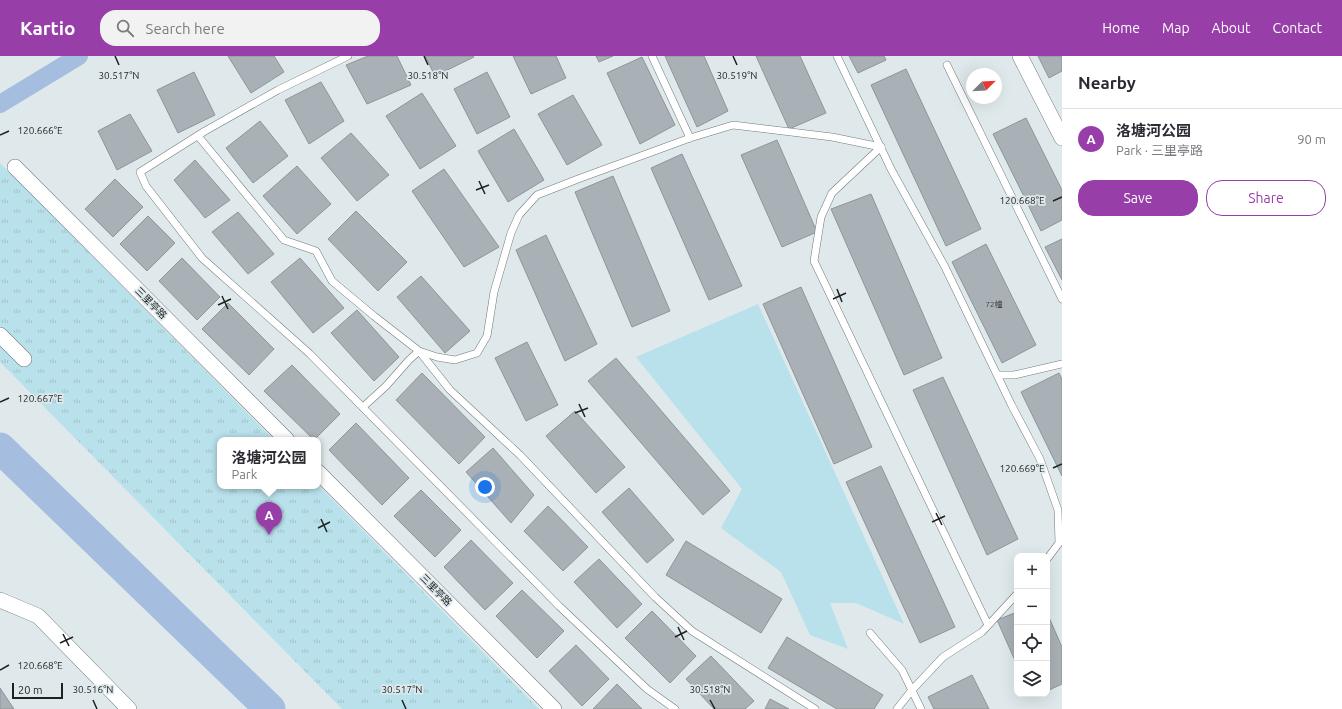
<!DOCTYPE html>
<meta charset="utf-8">
<style>
:root{--surface:#fff;--page:#f2f2f3;--text:#2b2b33;--muted:#7c7c81;--line:#e1e1e2;--accent:#973ea9}
body{margin:0;font-family:Ubuntu,"Noto Sans SC",sans-serif;background:var(--page);color:var(--text)}
.controls{position:absolute;right:12px;bottom:12px;display:grid;overflow:hidden;border-radius:8px;box-shadow:0 4px 16px #0002}
.controls button{width:36px;height:36px;display:grid;place-items:center;padding:0;border:0;border-bottom:1px solid var(--line);background:var(--surface);color:var(--text);font:20px sans-serif}
.compass{position:absolute;left:966px;top:12px;width:36px;height:36px;border-radius:50%;background:var(--surface);box-shadow:0 4px 16px #0002;rotate:66deg}
.scale{position:absolute;left:12px;bottom:10px;width:51px;box-sizing:border-box;padding-left:4px;border:2px solid #1d2122;border-top:0;font-size:11px;line-height:14px;white-space:nowrap;color:#1d2122;-webkit-text-stroke:3px #dfe9eb;paint-order:stroke}
.you{position:absolute;left:485px;top:431px;width:14px;height:14px;margin:-10px;border:3px solid #fff;border-radius:50%;background:#1a73e8;box-shadow:0 0 0 6px #1a73e833}
.badge{display:grid;place-items:center;width:26px;height:26px;border-radius:50%;background:var(--accent);color:#fff;font-size:13px;font-weight:700}
.pin{position:absolute;translate:-50% -33px;filter:drop-shadow(0 1px 2px #0008)}
.pin::after{content:'';position:absolute;top:21px;width:14px;height:12px;background:inherit;clip-path:polygon(0 0,100% 0,50% 100%)}
.popup{position:absolute;left:217px;top:381px;width:104px;height:52px;box-sizing:border-box;display:grid;place-content:center;border-radius:8px;background:var(--surface);filter:drop-shadow(0 1px 3px #0005);font-size:13px;white-space:nowrap;color:var(--muted)}
.popup b{font-size:15px;color:var(--text)}
.popup::after{content:'';position:absolute;left:50%;top:100%;margin-left:-8px;border:8px solid transparent;border-top-color:var(--surface)}
.list{margin:0;padding:0;list-style:none}
h2{display:flex;justify-content:space-between;align-items:center;height:52px;margin:0;padding:0 16px;font-size:17px}
h2 small{font-size:13px;font-weight:400;color:var(--muted)}
.list li{display:grid;grid-template-columns:26px 1fr auto;gap:12px;align-items:center;box-sizing:border-box;height:60px;padding:0 16px;border-top:1px solid var(--line)}
.list b{display:block;font-size:15px;white-space:nowrap}
.list p{margin:0;font-size:13px;white-space:nowrap;color:var(--muted)}
.list em{font-size:13px;font-style:normal;color:var(--muted)}
.actions{display:flex;gap:8px;padding:12px 16px}
.actions a{flex:1;padding:9px 0;border:1px solid var(--accent);border-radius:16px;text-align:center;font-size:14px;color:var(--accent)}
.actions .main{background:var(--accent);color:#fff}
.icon{flex:none;width:22px;height:22px;fill:none;stroke:currentColor;stroke-width:2;stroke-linecap:round;stroke-linejoin:round}
.map{position:relative;flex:none;width:1062px;height:653px;overflow:hidden}
header{display:flex;align-items:center;gap:24px;box-sizing:border-box;height:56px;padding:0 20px;background:var(--accent);color:#fff}
header strong{font-size:19px}
nav{display:flex;gap:22px;margin-inline-start:auto;font-size:14px}
.search{width:280px;height:36px;background:var(--page);display:flex;align-items:center;gap:10px;box-sizing:border-box;padding:0 14px;border-radius:16px;color:var(--muted);font-size:15px}
main{display:flex}
aside{flex:1;background:var(--surface)}
.map>svg:first-child{display:block}
.grass{fill:url(#grass-tufts)}
.garden{fill:#b9e1eb}
.lines{fill:none;stroke-linecap:round;stroke-linejoin:round}
.canal{stroke:#a5bddf;stroke-width:18}
.river{stroke:#a5bddf;stroke-width:31}
.building{fill:#a9b1b6;stroke:#8d9599}
.lane-casing{stroke:#717a7c;stroke-width:8}
.street-casing{stroke:#717a7c;stroke-width:16}
.lane{stroke:#fff;stroke-width:7}
.street{stroke:#fff;stroke-width:15}
.ticks{fill:none;stroke:#1d2122;stroke-width:1.5}
.labels{text-anchor:middle;dominant-baseline:central;stroke-width:3.5;stroke-linejoin:round;paint-order:stroke}
.number-label{font-size:8px;fill:#404547}
.street-label{font-size:10px;fill:#1d2122;stroke:#dfe9eb}
.ticks-label{font-size:10px;text-anchor:middle;fill:#1d2122;stroke:#dfe9eb;stroke-width:3.5;stroke-linejoin:round;paint-order:stroke}
</style>
<header>
<strong>Kartio</strong>
<div class="search"><svg class="icon" aria-label="search" viewBox="0 0 24 24"><circle cx="10" cy="10" r="6"/><path d="M15 15l6 6"/></svg>Search here</div>
<nav><a>Home</a><a>Map</a><a>About</a><a>Contact</a></nav>
</header>
<main>
<div class="map">
<svg width="1062" height="653" viewBox="0 0 1062 653">
<defs>
<pattern id="grass-tufts" width="24" height="20" patternUnits="userSpaceOnUse"><rect width="24" height="20" fill="#b9e1eb"/><path d="M3 7l-1-3M5 7V3M7 7l1-3M15 17l-1-3M17 17v-4M19 17l1-3" fill="none" stroke="#9fc1c9"/></pattern>
</defs>
<rect width="100%" height="100%" fill="#dfe9eb"/>
<path class="grass" d="M0,107L274,384H220V430H318V429L539,653H342L0,306Z"/>
<path class="garden" d="M758,248L904,568L856,547H830L848,593L810,579L781,516L721,472L742,433L636,301Z"/>
<g class="lines">
<path class="canal" d="M0,48L79,0"/>
<path class="river" d="M0,392L270,653"/>
</g>
<g class="building">
<path d="M228,0H274L284,16L251,37Z"/>
<path d="M368,0H397L411,29L367,48L346,9Z"/>
<path d="M425,0H473L474,1L435,20Z"/>
<path d="M513,0H556L566,22L531,38Z"/>
<path d="M596,0H613L599,6Z"/>
<path d="M665,0H704L728,55L697,71Z"/>
<path d="M756,0H800L826,57L789,73Z"/>
<path d="M849,0H884L886,4L858,17Z"/>
<path d="M1038,0H1062V15L1049,22Z"/>
<path d="M642,1L675,69L640,88L607,17Z"/>
<path d="M906,13L981,173L946,190L871,29Z"/>
<path d="M194,16L215,59L178,77L157,34Z"/>
<path d="M487,16L510,61L477,78L454,33Z"/>
<path d="M321,26L344,65L309,88L285,44Z"/>
<path d="M422,37L456,90L420,113L386,60Z"/>
<path d="M573,39L602,89L567,109L538,58Z"/>
<path d="M130,58L152,95L117,114L98,75Z"/>
<path d="M1026,62L1062,134V164L1041,175L993,78Z"/>
<path d="M260,65L288,100L253,127L226,92Z"/>
<path d="M514,73L544,124L508,146L478,95Z"/>
<path d="M351,77L389,119L357,145L321,102Z"/>
<path d="M777,84L817,176L782,191L741,99Z"/>
<path d="M682,98L742,230L709,244L651,112Z"/>
<path d="M195,104L230,144L205,162L174,124Z"/>
<path d="M297,110L331,148L297,178L263,140Z"/>
<path d="M444,113L499,191L464,211L412,135Z"/>
<path d="M613,120L670,255L632,271L575,136Z"/>
<path d="M115,123L143,151L113,181L85,153Z"/>
<path d="M871,138L942,302L904,319L831,153Z"/>
<path d="M356,155L407,206L378,235L328,183Z"/>
<path d="M238,156L274,198L248,218L212,176Z"/>
<path d="M148,160L175,187L147,215L120,188Z"/>
<path d="M546,179L597,288L565,305L516,194Z"/>
<path d="M1062,183V224L1045,191Z"/>
<path d="M986,188L1036,289L1002,307L952,206Z"/>
<path d="M182,202L220,241L197,264L159,225Z"/>
<path d="M300,202L344,252L313,277L271,226Z"/>
<path d="M421,220L470,275L445,297L397,241Z"/>
<path d="M801,231L872,391L834,408L763,248Z"/>
<path d="M228,247L274,293L249,319L202,273Z"/>
<path d="M357,254L399,301L374,325L331,277Z"/>
<path d="M527,286L558,349L526,365L495,302Z"/>
<path d="M616,302L730,435L703,459L588,325Z"/>
<path d="M292,309L340,358L314,384L264,335Z"/>
<path d="M422,317L485,381L459,408L396,344Z"/>
<path d="M1059,317L1062,323V420L1021,336Z"/>
<path d="M943,321L1018,483L987,499L913,334Z"/>
<path d="M575,355L625,411L596,437L546,380Z"/>
<path d="M356,367L409,422L382,449L329,394Z"/>
<path d="M493,392L534,439L511,467L466,416Z"/>
<path d="M881,410L955,571L920,587L846,426Z"/>
<path d="M629,432L674,484L647,507L602,456Z"/>
<path d="M421,434L461,474L435,501L394,460Z"/>
<path d="M548,450L588,491L563,515L524,475Z"/>
<path d="M471,484L513,527L485,554L444,511Z"/>
<path d="M686,485L782,543L761,577L666,519Z"/>
<path d="M599,503L642,548L617,572L574,526Z"/>
<path d="M522,534L564,575L537,602L496,560Z"/>
<path d="M652,555L696,600L670,627L625,582Z"/>
<path d="M1017,556V609L997,564Z"/>
<path d="M1047,557L1062,591V628L1047,635Z"/>
<path d="M787,581L883,639L874,653H837L768,612Z"/>
<path d="M576,589L609,623L582,650L549,615Z"/>
<path d="M711,600L754,645L745,653H714L686,623Z"/>
<path d="M972,619L989,653H934L928,641Z"/>
<path d="M617,628L642,653H593Z"/>
<path d="M0,632L14,653H0Z"/>
<path d="M770,643L789,653H765Z"/>
</g>
<g class="lines">
<defs>
<g id="lane">
<path d="M348,0L278,34L205,75L140,116L146,130L202,202L310,298L559,550L647,633L675,653"/>
<path d="M652,0L690,82"/>
<path d="M837,0L891,113L945,211L1012,350L1040,403L1058,454L1059,487L1047,503"/>
<path d="M947,9L1062,243"/>
<path d="M198,80L284,184L316,195L332,225L374,260L419,295L450,334L520,399L655,541L692,575L815,653"/>
<path d="M881,91L832,137L821,161L814,205L988,569"/>
<path d="M998,319H1014L1062,308"/>
<path d="M363,351L386,330L409,304L419,295L437,301L455,304L477,297L487,280L494,236L511,177L519,159L537,139L578,123L690,82L733,69L832,81L881,91"/>
<path d="M870,577L902,614L921,653"/>
<path d="M897,653L912,634L943,601L982,576L1017,538"/>
</g>
<g id="street">
<path d="M1020,0L1062,82"/>
<path d="M15,111L287,384"/>
<path d="M0,279L24,303"/>
<path d="M318,416L554,653"/>
<path d="M0,544L38,560L129,653"/>
</g>
</defs>
<use href="#lane" class="lane-casing"/>
<use href="#street" class="street-casing"/>
<use href="#lane" class="lane"/>
<use href="#street" class="street"/>
</g>
<path class="ticks" d="M115,0L119,9M424,0L428,9M733,0L737,9M0,79L9,75M479,125L485,138M476,134L489,129M1053,145L1062,141M837,233L842,246M222,240L228,253M833,243L846,237M218,249L231,243M0,346L9,342M579,348L585,361M575,357L588,352M1053,412L1062,408M936,457L942,469M321,463L327,476M932,466L945,460M318,472L330,466M678,571L684,584M63,578L69,590M675,581L687,575M60,587L73,581M0,614L9,609M93,644L97,653M402,644L406,653M710,644L715,653"/>
<g class="labels">
<g class="number-label">
<text x="994" y="248">72幢</text>
</g>
<g class="street-label">
<text transform="translate(151 247) rotate(45)">三里亭路</text>
<text transform="translate(436 534) rotate(45)">三里亭路</text>
</g>
</g>
<g class="ticks-label">
<text x="119" y="23">30.517°N</text>
<text x="428" y="23">30.518°N</text>
<text x="737" y="23">30.519°N</text>
<text x="40" y="78">120.666°E</text>
<text x="1022" y="148">120.668°E</text>
<text x="40" y="346">120.667°E</text>
<text x="1022" y="416">120.669°E</text>
<text x="40" y="613">120.668°E</text>
<text x="93" y="637">30.516°N</text>
<text x="402" y="637">30.517°N</text>
<text x="710" y="637">30.518°N</text>
</g>
</svg>
<div class="controls">
<button>+</button>
<button>−</button>
<button><svg class="icon" aria-label="locate" viewBox="0 0 24 24"><circle cx="12" cy="12" r="6"/><path d="M12 2v4M12 18v4M2 12h4M18 12h4"/></svg></button>
<button><svg class="icon" aria-label="layers" viewBox="0 0 24 24"><path d="M12 4l9 5-9 5-9-5zM3 14l9 5 9-5"/></svg></button>
</div>
<svg class="compass" viewBox="-18 -18 36 36"><path d="M0-13l5 13h-10z" fill="#e53935"/><path d="M0 13l5-13h-10z" fill="#7c7c81"/></svg>
<div class="scale">20 m</div>
<div class="you"></div>
<div class="pin badge" style="left:269px;top:479px">A</div>
<div class="popup"><b>洛塘河公园</b>Park</div>
</div>
<aside>
<h2>Nearby<small></small></h2>
<ul class="list">
<li><span class="badge">A</span><div><b>洛塘河公园</b><p>Park · 三里亭路</p></div><em>90 m</em></li>
</ul>
<div class="actions"><a class="main">Save</a><a>Share</a></div>
</aside>
</main>
